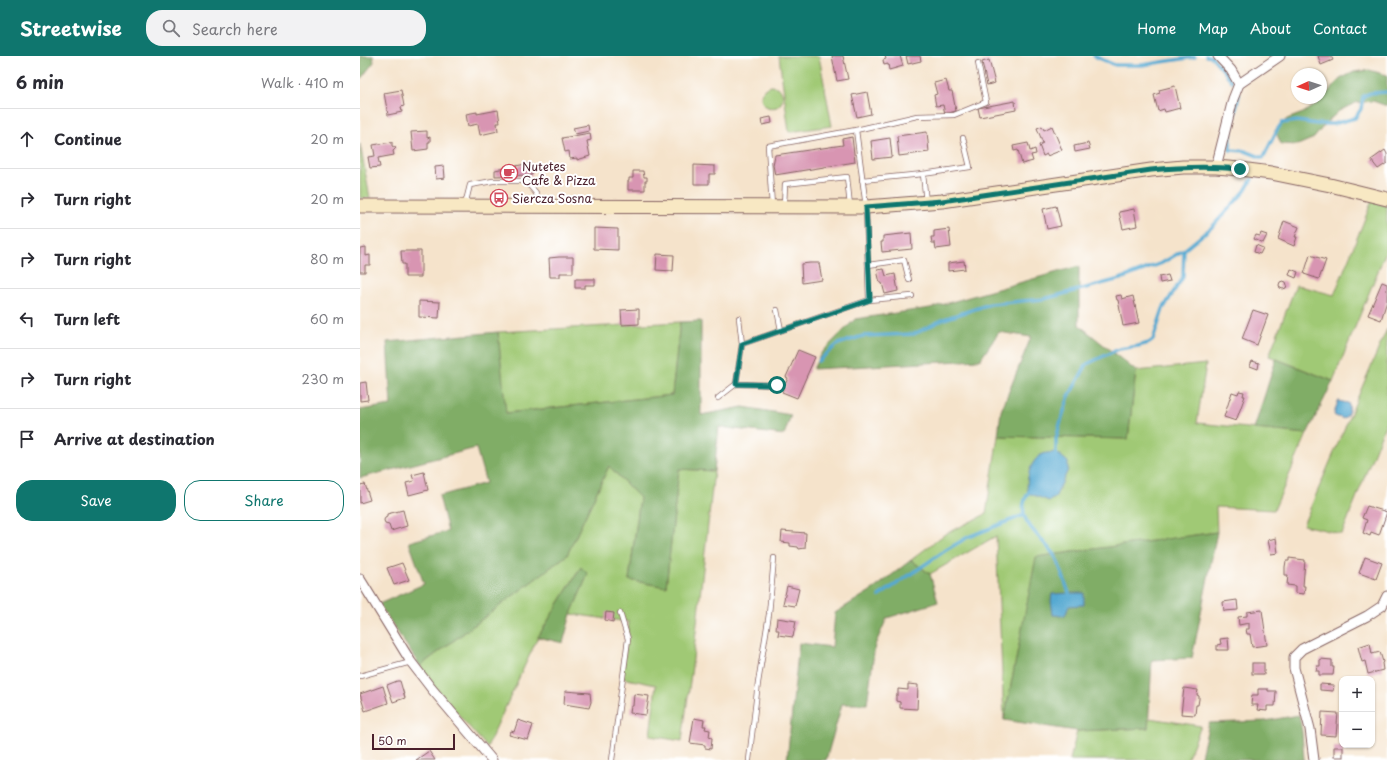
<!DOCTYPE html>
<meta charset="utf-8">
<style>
:root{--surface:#fff;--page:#f2f2f3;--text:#2b2b33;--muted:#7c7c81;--line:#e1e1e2;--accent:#0f766e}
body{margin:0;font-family:"Playpen Sans",sans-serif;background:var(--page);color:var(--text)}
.controls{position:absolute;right:12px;bottom:12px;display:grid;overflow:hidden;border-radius:8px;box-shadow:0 1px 3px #0004}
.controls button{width:36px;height:36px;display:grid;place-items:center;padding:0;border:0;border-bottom:1px solid var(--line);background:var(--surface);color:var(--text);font:20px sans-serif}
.compass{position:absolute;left:931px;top:12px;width:36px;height:36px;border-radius:50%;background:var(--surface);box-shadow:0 1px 3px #0004;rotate:267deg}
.scale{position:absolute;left:12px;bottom:10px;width:83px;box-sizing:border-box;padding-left:4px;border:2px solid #4a1f2b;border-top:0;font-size:11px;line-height:14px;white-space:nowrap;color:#4a1f2b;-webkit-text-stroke:3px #fff;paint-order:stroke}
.stop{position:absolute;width:12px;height:12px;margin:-9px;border:3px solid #0f766e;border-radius:50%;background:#fff}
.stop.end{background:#0f766e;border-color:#fff;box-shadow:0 1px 4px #0008}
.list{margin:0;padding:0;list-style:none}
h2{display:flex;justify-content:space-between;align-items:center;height:52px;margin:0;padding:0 16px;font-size:17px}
h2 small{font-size:13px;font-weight:400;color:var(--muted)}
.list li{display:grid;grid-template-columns:26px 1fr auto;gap:12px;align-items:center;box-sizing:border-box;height:60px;padding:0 16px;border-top:1px solid var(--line)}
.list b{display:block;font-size:15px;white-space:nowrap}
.list em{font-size:13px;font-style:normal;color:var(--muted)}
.actions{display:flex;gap:8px;padding:12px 16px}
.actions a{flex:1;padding:9px 0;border:1px solid var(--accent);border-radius:16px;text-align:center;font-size:14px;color:var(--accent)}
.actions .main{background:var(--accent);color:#fff}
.icon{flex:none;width:22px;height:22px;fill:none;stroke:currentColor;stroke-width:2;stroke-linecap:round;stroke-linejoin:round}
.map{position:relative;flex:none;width:1027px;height:704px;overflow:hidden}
header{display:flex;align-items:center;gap:24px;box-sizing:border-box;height:56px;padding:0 20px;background:var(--accent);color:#fff}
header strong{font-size:19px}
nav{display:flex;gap:22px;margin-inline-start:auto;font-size:14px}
.search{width:280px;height:36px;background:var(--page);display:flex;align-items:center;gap:10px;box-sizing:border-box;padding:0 14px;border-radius:16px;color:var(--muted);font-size:15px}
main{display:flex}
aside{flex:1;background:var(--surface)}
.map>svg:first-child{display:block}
.green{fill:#a0c975;stroke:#757450}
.forest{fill:#80ad66;stroke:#656648}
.water{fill:#55a9d1;stroke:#50647e}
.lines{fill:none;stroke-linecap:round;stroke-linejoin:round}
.stream{stroke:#55a9d1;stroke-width:3.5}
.building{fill:#d895b2}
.lane-casing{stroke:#866463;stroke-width:6}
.street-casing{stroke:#866463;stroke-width:11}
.secondary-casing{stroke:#866463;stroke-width:15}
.lane{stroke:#fff;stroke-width:4.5}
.street{stroke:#fff;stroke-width:9}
.secondary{stroke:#f8e8c3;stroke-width:13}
.route{stroke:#0f766e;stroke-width:5}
.labels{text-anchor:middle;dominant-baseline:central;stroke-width:4;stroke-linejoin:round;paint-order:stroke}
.poi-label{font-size:12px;fill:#4a1f2b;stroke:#fff;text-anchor:start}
</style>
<header>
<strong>Streetwise</strong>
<div class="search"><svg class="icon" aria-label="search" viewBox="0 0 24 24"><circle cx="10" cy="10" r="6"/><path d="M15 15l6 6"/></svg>Search here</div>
<nav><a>Home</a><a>Map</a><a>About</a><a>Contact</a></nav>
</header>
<main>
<aside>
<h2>6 min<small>Walk · 410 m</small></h2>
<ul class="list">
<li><svg class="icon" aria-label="ahead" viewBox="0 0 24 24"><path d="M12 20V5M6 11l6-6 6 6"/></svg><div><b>Continue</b></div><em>20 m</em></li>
<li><svg class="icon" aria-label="right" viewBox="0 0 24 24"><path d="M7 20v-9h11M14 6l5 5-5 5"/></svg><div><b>Turn right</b></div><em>20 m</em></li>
<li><svg class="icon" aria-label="right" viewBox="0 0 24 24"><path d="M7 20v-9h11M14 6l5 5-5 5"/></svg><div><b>Turn right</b></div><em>80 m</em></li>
<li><svg class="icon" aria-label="left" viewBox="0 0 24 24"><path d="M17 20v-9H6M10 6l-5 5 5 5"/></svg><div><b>Turn left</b></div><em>60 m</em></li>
<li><svg class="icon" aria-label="right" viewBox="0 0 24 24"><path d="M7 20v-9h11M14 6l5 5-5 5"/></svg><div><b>Turn right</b></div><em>230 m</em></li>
<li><svg class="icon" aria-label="arrive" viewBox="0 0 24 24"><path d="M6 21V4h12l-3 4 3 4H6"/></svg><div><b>Arrive at destination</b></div></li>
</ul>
<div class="actions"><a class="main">Save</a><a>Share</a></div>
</aside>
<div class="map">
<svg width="1027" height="704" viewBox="0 0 1027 704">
<rect width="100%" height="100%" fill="#fff"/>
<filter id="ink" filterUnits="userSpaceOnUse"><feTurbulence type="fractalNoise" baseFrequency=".025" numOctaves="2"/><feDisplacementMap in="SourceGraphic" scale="8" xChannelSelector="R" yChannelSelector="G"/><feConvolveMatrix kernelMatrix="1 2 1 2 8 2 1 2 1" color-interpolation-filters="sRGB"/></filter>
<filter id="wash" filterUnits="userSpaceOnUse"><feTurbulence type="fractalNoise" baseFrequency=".012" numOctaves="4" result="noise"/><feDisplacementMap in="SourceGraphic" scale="16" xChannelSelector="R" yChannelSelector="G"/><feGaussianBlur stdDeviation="0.9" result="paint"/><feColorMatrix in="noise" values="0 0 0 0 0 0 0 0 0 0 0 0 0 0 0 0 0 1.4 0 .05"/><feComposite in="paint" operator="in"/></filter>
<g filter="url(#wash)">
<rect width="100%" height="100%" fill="#f5e3cb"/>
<g class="green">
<path d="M419,0H459L472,70L429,76Z"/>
<circle cx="412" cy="41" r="11"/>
<path d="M0,88L10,142H0Z"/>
<path d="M1012,145L1027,150V193L973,325L909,300L936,229L974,239Z"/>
<path d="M320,266L312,339L145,357L138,276Z"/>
<path d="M1027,273V364L982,478L943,469Z"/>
<path d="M846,308L837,367L947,378L914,454L856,451L857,476L677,501L644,664L636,480L570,518L551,504L585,478L626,458L638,380L768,383L776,315Z"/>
<path d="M249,410L280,442L269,524L306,531L319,413L354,415L333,603L322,685L290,680L296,629L262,622L269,566L211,558L228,518L221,511L178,581L127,691L75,632L60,610L207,499Z"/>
<path d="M789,662L841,670L827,704H710L717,675L788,672Z"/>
</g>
<g class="forest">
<path d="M0,0H13L14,6L0,24Z"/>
<path d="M1009,14L1027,19V50L1013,45L995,47L979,55L966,67L954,82L938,89L921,88L915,74L927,63L943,57L957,48L980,23L994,16Z"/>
<path d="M719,210V269L776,315L768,383L638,380L641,355L671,281L639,276L620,304L453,313L461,297L495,263L570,252Z"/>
<path d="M341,265V359L383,351L431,359L424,379L359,371L354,415L319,413L306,531L269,524L280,442L249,410L207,499L60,610L19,548L64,528L49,486L88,475L79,440L126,427L116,392L0,422V354L31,349L27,286L138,276L146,357L312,339L320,266Z"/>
<path d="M916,303L973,325L947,378L894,373Z"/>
<path d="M857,476L832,602L792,604L788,672L717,675L644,664L676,501Z"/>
<path d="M551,504L570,518L578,546L527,562L515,589L507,648H482L466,704H427L439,587L472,591L475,557L515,532Z"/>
<path d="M221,511L228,518L211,558L203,587L178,581Z"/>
<path d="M939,659L942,676L944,704H840L849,667L905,665Z"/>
</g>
<g class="water">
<path d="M978,345L988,347C991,352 988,359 984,363L975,360L974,358Z"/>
<path d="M696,396L708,406V414L695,442L689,445L668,437C665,425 670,403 683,398C687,396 692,397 696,396Z"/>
<path d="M709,537H724V549L709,550L705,560L693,559L691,545L692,538Z"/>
</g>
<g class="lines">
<g class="stream">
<path d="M734,0L755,9H782L835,1"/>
<path d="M846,0L852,1L872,25"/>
<path d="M879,39L871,75L870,94L885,95L903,102L917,74L922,67L937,65L957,68H973L995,62L1001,53L1003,40L1011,37L1027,36"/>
<path d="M458,305L478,288L503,280L554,278L584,263L630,248L684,243L760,223L802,207L824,194L852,171L885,135L892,123"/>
<path d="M694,399L696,396V383L702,361L709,340L727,308L759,293L778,290L789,287L793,284L803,253L823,221L824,194"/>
<path d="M670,434C649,465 683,479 696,502C701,513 705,526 709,537"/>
<path d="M519,540L586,494L608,481L664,459"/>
</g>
</g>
<g id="blocks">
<g class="building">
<path d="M472,0H483L488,23L477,25Z"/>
<path d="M525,0H540L543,10L529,14L528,8L524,9L523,4L526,3Z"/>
<path d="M546,0H560L561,5L548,8Z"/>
<path d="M958,0H971L973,4L961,9Z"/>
<path d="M629,4L635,27L627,29L622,6Z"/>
<path d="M586,24L589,35H592L596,55L585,58L583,49L576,50L574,39L577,38L574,27Z"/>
<path d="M815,30L820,52L805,56L804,53L798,55L794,39L800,37L799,34Z"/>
<path d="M41,34L44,50L41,51L42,56L28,59L24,37Z"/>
<path d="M507,36L511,58L497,61L492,39Z"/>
<path d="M655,45L656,54L620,61L618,52Z"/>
<path d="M138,54L140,67H137L138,75L120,79L118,68L108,70L106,58L117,56V58Z"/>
<path d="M411,61L412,67L402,69L401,63Z"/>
<path d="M228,69L229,75L215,78L213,72Z"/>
<path d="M682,70L684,74L692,70L702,94L687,100V98L683,100L679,89L683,87L677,72Z"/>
<path d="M67,75V82L70,81V86H68V93L53,95L51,76Z"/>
<path d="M567,76L569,96L539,100L537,80Z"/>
<path d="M230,77L231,84L227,85L230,100L217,104V102L210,103L209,95L205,96L202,82Z"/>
<path d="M492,81L495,106L415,119L413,109L415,99L483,89L482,83Z"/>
<path d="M530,82L532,101L513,103L511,85Z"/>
<path d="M32,86V90L36,92L33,95L34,99L18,102L20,111L10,112L8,101L15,100L13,89Z"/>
<path d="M668,87L670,95L675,93L676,98L671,99L673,105L662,108L658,94L654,95L653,90Z"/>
<path d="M728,87L730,93L715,96L714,90Z"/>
<path d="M1025,94L1027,98V107L1018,113L1011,104Z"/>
<path d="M171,107L172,119L135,120V114Z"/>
<path d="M334,109L355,110V118H349V128H334Z"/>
<path d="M84,110L85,122L76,123L75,111Z"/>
<path d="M273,115H283L284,121H287V125H285V134H268V125H269V122H273Z"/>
<path d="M696,150L701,170L687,173L683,153Z"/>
<path d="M774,153L777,170L763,173L759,156Z"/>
<path d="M924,165L939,171L935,181H937L934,190L918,183Z"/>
<path d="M234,172L258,173V194L234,193Z"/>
<path d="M589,173L591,191L576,193L575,187H572L571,181H574V175Z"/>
<path d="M551,177L552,193L522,196L521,186H523V180Z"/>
<path d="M901,177L907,179L903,187L894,183L896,179L900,180Z"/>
<path d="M896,189L903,192L900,198L894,196Z"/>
<path d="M6,191V200L10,199V209H5V216H0V192Z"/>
<path d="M41,195H61V221H45V208H42Z"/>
<path d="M297,198L314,199L313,215L296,214Z"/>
<path d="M950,199L966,204L959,223L944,218Z"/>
<path d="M199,201H213V217H200V221H190L189,202Z"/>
<path d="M604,205L605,213L588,215V207Z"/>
<path d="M450,207H459L462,224L442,227L441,208Z"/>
<path d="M524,213L526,220L535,218L538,235L525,238L522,227H520L517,214Z"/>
<path d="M931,213L938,216L936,222L929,219Z"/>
<path d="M808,219L810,225L800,227L799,221Z"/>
<path d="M215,223H235V229H225V232H215Z"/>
<circle cx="923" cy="229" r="4"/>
<path d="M1022,226L1027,228V245L1021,264L1008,259Z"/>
<path d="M761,239L762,243L773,240L779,267L763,270L758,244H757L756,240Z"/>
<path d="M59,245L80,246L79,262L59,261Z"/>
<path d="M279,253V268L262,269L261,254Z"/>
<path d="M893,254L908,259L897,289L882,283Z"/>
<path d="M438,294L455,301L437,342L422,336L428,322L426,321Z"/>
<path d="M892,305L899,307L898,313L890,310Z"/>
<path d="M6,326L8,344L0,345V327Z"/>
<path d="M879,335L884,336L883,340H885L876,365L864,361L872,336L878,338Z"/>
<path d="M64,416L68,434L49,439L46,427L54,425L52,419Z"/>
<path d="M5,428L10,444L0,447V429Z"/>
<path d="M1007,450L1027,456L1019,479L1011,476L1010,480L1003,477L1007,464L1002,462Z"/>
<path d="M43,454L47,470L31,475L29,469L25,468L24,464L25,462L27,461V458Z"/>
<path d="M422,475L446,477L445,492L439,493L438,491L430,490V487L421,486Z"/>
<path d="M916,482L918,497L911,498L908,484Z"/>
<path d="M1005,501L1022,507L1016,523L999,517Z"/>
<path d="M929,502L945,504L943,530H945L944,538L935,537V530L927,529L928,519H925V511L926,505H929Z"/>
<path d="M42,507L49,524L34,529L27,512Z"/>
<path d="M427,530L439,533L435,550L423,548Z"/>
<path d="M877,544L878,554L864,555L863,546Z"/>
<path d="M902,554L907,589L892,591L890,578H887L886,573H889V567L879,569L878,561L887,560V556Z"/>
<path d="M246,556L254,557L253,566L245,564Z"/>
<path d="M417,562L436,565L433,581L418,579L419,574H416Z"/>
<path d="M868,582L869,594H857V589L861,588L860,583Z"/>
<path d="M1010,587L1012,598L1020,596L1023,606L1022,607L1023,614L1008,618L1005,605L1002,606L998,591Z"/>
<path d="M960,603L972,604V611H974L973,619H959V615H956L957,610H960Z"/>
<rect x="892" y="607" width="12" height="11"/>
<path d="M37,625H40L45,642L33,646L27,629Z"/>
<path d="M548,628L558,629L557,653L540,652V646L536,645V639H538V633L548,634Z"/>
<path d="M960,628L974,629L973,635L960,634Z"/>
<path d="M23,630L28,647L5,655L0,638Z"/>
<path d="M824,632L838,634L837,639L839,640V643L838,649H836L835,659L821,658Z"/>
<path d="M898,633H908V635H916L915,650H907V655L897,654L898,649H891L892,639H898Z"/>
<path d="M205,635L230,637L231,646L229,652L204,648Z"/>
<path d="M274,638L289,640L286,659L270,657L271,650H273Z"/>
<path d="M962,656L978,657L976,680L961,679Z"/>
<path d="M334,662L344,664L343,670H346L345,673L350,674L349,681L352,682L351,693L345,692V689L330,687Z"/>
<path d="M158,664L173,669L168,684L149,679L151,675L154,676Z"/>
<rect x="974" y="691" width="9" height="10"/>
<path d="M69,695L75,704H56Z"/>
</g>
</g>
</g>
<g filter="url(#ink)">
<use href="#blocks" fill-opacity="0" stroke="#866463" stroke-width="1"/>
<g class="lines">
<defs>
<g id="lane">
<path d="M496,74L557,60L594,59L626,46L618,7"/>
<path d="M563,118L610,111L603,82"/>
<path d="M502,124L563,118L566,146"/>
<path d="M105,149L110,129L133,125H166L176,137L179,149"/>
<path d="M412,150L408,90L496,74L506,151L509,244L382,288L376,328L417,329"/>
<path d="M424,150L425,128L487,121L490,150"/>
<path d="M508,209L544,204L549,224"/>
<path d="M509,244L552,240"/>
<path d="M417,254L421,274"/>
<path d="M379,262L382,288"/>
<path d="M358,342L376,328"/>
<path d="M0,620L51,606"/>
<path d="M252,704L268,583L260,557"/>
<path d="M389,704L398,627L409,558L414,502"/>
</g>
<g id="street">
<path d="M858,0L871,14L879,28"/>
<path d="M856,111L873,43L879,28L920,0"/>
<path d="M0,523L51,606L71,632L132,704"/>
<path d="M954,704L950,673L934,612V601L942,593L1007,560L1022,550L1027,540"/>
</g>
<path id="secondary" d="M0,150L506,151L582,145L791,114L823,111H856L880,113L911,117L970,129L1027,143"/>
</defs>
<use href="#lane" class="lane-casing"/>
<use href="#street" class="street-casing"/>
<use href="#secondary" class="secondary-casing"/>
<use href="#lane" class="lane"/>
<use href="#street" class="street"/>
<use href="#secondary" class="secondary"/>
</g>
</g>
<g class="lines" filter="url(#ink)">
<path class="route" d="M417,329L376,328L382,288L510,244L506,151L582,145L791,114C821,111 850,110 880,113"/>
</g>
<defs>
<symbol id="cafe-ring" viewBox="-11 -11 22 22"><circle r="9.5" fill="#fff" stroke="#d1495b" stroke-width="1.5"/><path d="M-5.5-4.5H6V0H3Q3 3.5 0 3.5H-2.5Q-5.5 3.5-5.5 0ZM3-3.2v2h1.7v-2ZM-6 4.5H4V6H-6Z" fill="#d1495b"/></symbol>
<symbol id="bus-ring" viewBox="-11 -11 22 22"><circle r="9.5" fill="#fff" stroke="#d1495b" stroke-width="1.5"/><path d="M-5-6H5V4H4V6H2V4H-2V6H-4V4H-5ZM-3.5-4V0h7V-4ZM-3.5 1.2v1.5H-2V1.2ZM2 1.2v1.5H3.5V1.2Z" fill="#d1495b"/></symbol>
</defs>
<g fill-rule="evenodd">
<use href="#cafe-ring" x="139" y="107" width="20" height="20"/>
<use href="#bus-ring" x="129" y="132" width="20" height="20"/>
</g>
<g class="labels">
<g class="poi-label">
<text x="162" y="110">Nutetes<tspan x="162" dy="14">Cafe &amp; Pizza</tspan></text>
<text x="152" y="142">Siercza Sosna</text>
</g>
</g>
</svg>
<div class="controls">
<button>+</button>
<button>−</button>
</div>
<svg class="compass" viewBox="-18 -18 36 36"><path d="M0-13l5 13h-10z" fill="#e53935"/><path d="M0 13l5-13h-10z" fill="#7c7c81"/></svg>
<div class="scale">50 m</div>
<div class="stop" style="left:417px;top:329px"></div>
<div class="stop end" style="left:880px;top:113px"></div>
</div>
</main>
